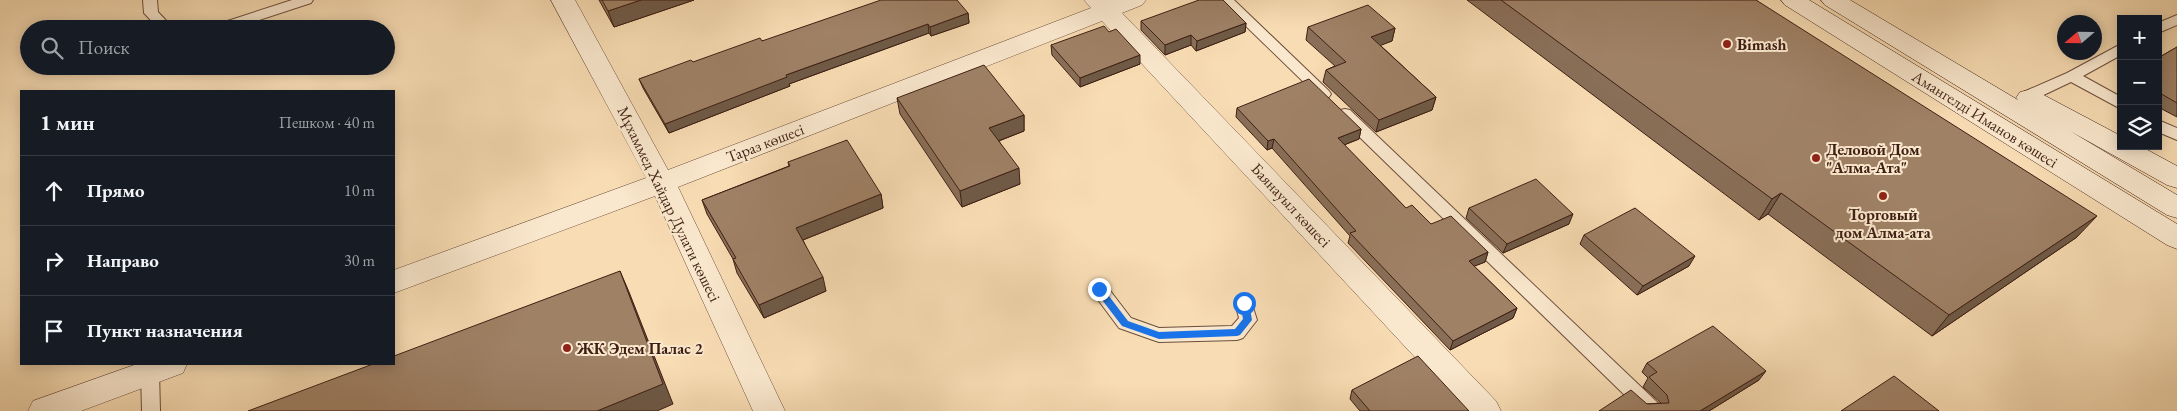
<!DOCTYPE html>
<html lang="ru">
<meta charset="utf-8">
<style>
:root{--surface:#171b24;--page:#20242c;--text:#f1f3f6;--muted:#9ea1a6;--line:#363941}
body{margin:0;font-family:"EB Garamond",serif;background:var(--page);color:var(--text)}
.controls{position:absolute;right:15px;top:15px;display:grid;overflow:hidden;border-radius:0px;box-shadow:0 2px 12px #0003}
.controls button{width:45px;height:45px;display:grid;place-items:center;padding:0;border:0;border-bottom:1px solid var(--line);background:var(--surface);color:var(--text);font:25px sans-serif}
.compass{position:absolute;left:2057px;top:15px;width:45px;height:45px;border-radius:50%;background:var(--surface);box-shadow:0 2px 12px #0003;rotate:250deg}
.stop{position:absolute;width:15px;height:15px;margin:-11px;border:4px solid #1a73e8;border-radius:50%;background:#fff}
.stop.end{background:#1a73e8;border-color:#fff;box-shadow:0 1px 5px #0008}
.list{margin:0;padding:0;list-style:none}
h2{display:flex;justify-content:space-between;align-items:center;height:65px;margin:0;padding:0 20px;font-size:21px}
h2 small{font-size:16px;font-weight:400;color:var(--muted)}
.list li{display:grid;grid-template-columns:32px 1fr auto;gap:15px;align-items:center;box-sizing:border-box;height:70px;padding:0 20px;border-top:1px solid var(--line)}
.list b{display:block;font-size:19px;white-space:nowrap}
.list em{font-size:16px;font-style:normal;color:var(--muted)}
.icon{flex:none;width:28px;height:28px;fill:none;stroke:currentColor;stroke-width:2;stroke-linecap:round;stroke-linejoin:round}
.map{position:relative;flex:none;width:2177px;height:411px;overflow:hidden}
.search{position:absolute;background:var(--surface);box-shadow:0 2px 12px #0003;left:20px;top:20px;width:375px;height:55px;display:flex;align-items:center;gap:12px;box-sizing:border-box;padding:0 18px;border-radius:28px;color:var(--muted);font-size:19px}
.panel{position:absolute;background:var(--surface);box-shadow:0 2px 12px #0003;left:20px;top:90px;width:375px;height:275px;border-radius:0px}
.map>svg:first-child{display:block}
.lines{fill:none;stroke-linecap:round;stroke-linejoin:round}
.service-casing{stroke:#6c4e3b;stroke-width:2}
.minor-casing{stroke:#6c4e3b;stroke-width:1}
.secondary-casing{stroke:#3e1f13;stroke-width:1}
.service{fill:#fae8ce;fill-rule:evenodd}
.minor{fill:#fae8ce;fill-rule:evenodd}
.secondary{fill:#fae8ce;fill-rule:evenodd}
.wall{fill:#896f58;stroke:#3e1f13}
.shaded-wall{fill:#6f5a47;stroke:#3e1f13}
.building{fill:#9f8166;stroke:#3e1f13}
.route{fill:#1a73e8}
.poi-dot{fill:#8f2418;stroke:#fae8ce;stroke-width:2}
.labels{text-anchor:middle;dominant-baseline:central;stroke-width:4;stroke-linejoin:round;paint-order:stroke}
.poi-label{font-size:16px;font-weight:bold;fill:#3e1f13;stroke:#fae8ce;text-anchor:start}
.street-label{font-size:16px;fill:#3e1f13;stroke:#fae8ce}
</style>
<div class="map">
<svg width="2177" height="411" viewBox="0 0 2177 411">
<rect width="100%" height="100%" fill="#f8dcb3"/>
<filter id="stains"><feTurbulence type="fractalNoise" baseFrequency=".004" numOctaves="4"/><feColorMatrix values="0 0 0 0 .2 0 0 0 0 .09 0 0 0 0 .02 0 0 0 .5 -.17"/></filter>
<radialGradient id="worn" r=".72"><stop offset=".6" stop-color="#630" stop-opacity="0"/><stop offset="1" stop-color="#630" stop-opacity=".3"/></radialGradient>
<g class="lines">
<defs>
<g id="service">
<path d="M143,0H157L158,12L174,29H159L144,13Z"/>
<path d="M292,0H313L311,3L232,29H210L212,26Z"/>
<path d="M1219,0H1234L1329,91L1331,94L1329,97H1319Z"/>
<path d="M2177,15V25L2158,33V23Z"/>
<path d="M2121,44V55L2083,76L2121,97V109L2071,82L2031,101H2021L2019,97L2021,93L2067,73Z"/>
<path d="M1345,109L1350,110L1660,405L1662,411H1641L1340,118L1337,114L1340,110Z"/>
<path d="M2158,120L2177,128V140L2158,132Z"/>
<path d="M1099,282L1105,284L1131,318L1159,328L1232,326L1239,318L1235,303L1238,298L1244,296L1250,298L1257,320L1243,338L1237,340L1159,342L1153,340L1119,328L1090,289L1093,284Z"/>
<path d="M150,364L156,367L159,372L160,411H142L141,372L144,367Z"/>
</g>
<g id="minor">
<path d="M551,0H575L668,170L1091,8L1084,0H1146L1142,5L1122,13L1496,401L1501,411H1465L1102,21L678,187L785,411H753L655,196L394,293V270L646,178Z"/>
<path d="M137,364H187L183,373L81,411H28L33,401Z"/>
</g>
<g id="secondary">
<path d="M1781,0H1809L2177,224V249L2167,245L1785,5Z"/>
<path d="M1821,0H1850L2018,100L2016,98L2020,92L2029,90L2038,92L2121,136V146H2140L2177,166V188L2167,185L2070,131L2177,195V218L2167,215L1825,5Z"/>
</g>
</defs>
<use href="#service" class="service-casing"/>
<use href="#minor" class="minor-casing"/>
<use href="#secondary" class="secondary-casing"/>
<use href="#service" class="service"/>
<use href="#minor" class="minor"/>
<use href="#secondary" class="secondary"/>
</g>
<g class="wall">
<path d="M599,0H694L614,27Z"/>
<path d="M1467,0H1756L2077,237L1932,336L1768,214L1759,220Z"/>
<path d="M968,13L969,23L931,36L929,33L789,84L790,86L669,133L643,88L639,79L762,41Z"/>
<path d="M1141,21L1246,23L1245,32L1196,51L1191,45L1165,55L1141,30Z"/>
<path d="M1308,27L1395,28L1392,41L1380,45L1436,97L1432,110L1376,132L1323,82L1326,70L1335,66L1306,40Z"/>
<path d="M1051,45L1140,64L1080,87L1052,55Z"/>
<path d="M2177,47V117L2158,107V58Z"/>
<path d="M897,98L1024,115V131L999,141L1020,184L962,207L900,114Z"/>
<path d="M1237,108L1361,129L1359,139L1344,145L1406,208L1431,224L1488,252L1485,262L1474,266L1517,308L1513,318L1450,350L1348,243L1350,236L1272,148L1267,150L1236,117Z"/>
<path d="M788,162L881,194L883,208L803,240L826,291L764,318L737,273L733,259L707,214L702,200L789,166Z"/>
<path d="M1469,208L1569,224L1503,253L1466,218Z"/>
<path d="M1584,235L1689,266L1637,295L1580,244Z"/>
<path d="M1647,363L1759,380L1709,411H1599L1647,404L1661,403L1643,387L1648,378L1642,372Z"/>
<path d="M1352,390L1469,411H1360L1350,399Z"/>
</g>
<g class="shaded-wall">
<path d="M641,0H694L614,27L608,11Z"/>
<path d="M968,13L969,23L931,36L930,27Z"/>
<path d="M1246,23L1245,32L1196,51L1197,41Z"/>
<path d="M928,24L929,33L789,84L790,86L669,133L665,124L786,75Z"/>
<path d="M1395,28L1392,41L1369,50L1371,37Z"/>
<path d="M1191,35V45L1165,55V45Z"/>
<path d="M1140,55V64L1080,87V78Z"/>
<path d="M1436,97L1432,110L1376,132L1379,120Z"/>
<path d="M1024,115V131L990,144L989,128Z"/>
<path d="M1361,129L1359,139L1336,148L1338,138Z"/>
<path d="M1274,139L1272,148L1267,150L1268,141Z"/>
<path d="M1019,168L1020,184L962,207L960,191Z"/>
<path d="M1781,193L1768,214L1759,220L1772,199Z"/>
<path d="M881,194L883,208L800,241L796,228Z"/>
<path d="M1573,214L1569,224L1503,253L1507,244Z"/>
<path d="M2097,216L2077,237L1932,336L1949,315Z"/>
<path d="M1488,252L1485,262L1465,270L1469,261Z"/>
<path d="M1695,256L1689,266L1637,295L1643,286Z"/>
<path d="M620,271L629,292L673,404L657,411H597Z"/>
<path d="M823,277L826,291L764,318L759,305Z"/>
<path d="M1517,308L1513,318L1450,350L1453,341Z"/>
<path d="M1766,371L1759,380L1709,411H1700Z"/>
</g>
<g class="building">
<path d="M602,0H641L608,11Z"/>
<path d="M881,0H957L968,13L930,27L928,24L786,75L787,77L665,124L639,79L691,60L693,62L760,38L762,41Z"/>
<path d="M1199,0H1223L1246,23L1197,41L1191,35L1165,45L1141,21Z"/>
<path d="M1501,0H1756L2097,216L1949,315L1781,193L1772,199Z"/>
<path d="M1368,5L1395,28L1371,37L1436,97L1379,120L1326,70L1346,62L1308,27Z"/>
<path d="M1104,26L1109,32L1116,29L1140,55L1080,78L1051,45Z"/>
<path d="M2177,47V103L2158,92V58Z"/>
<path d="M984,65L1024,115L989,128L1019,168L960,191L897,98Z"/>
<path d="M1309,79L1361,129L1338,138L1406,208L1412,205L1431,224L1451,216L1488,252L1469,261L1517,308L1453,341L1350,233L1356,231L1274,139L1268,141L1237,108Z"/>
<path d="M847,140L881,194L796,228L823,277L759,305L733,259L736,258L702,200L790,166L788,162Z"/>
<path d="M1536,179L1573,214L1507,244L1469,208Z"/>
<path d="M1635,208L1695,256L1643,286L1584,235Z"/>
<path d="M620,271L663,384L597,411H248L373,364H394V356Z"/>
<path d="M1713,326L1766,371L1700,411H1599L1631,390L1647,404L1669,403L1667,395L1649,377L1657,372L1647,363Z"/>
<path d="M1418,356L1469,411H1370L1352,390Z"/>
<path d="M1894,376L1939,411H1841Z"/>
</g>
<path class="route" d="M1099,286L1102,287L1128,321L1159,332L1235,329L1243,319L1240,303L1244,300L1249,303L1252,320L1240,335L1237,336L1159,339L1122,326L1096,292V287Z"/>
<g class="poi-dot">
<circle cx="1727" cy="44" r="5"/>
<circle cx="1816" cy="158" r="5"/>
<circle cx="1883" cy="196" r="5"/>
<circle cx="567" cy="348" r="5"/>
</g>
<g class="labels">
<g class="poi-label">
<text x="1737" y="44">Bimash</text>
<text x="1826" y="149">Деловой Дом<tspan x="1826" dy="18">"Алма-Ата"</tspan></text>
<text x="1883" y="214" text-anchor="middle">Торговый<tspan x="1883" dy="18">дом Алма-ата</tspan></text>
<text x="577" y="348">ЖК Эдем Палас 2</text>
</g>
<g class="street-label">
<text transform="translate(1985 119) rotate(32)">Амангелді Иманов көшесі</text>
<text transform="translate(765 143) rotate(-21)">Тараз көшесі</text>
<text transform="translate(669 204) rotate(64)">Мұхаммед Хайдар Дулати көшесі</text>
<text transform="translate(1291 205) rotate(47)">Баянауыл көшесі</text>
</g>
</g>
<rect width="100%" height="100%" filter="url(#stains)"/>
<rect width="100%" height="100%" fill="url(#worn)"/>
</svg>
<div class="controls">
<button>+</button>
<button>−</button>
<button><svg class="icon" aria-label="layers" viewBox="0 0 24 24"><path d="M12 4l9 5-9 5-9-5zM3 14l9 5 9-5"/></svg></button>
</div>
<svg class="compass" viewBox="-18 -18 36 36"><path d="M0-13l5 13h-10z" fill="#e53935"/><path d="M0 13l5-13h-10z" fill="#9ea1a6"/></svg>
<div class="stop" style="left:1244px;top:303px"></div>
<div class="stop end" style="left:1099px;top:289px"></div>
<div class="search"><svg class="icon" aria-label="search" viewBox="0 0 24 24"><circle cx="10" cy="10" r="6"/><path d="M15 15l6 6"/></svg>Поиск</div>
<section class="panel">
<h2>1 мин<small>Пешком · 40 m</small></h2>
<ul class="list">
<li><svg class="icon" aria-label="ahead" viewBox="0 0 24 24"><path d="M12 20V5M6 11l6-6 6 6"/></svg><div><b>Прямо</b></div><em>10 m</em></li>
<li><svg class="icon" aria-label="right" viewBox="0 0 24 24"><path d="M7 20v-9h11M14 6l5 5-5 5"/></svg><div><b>Направо</b></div><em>30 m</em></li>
<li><svg class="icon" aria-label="arrive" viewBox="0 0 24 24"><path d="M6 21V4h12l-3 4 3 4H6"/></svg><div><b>Пункт назначения</b></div></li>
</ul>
</section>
</div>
